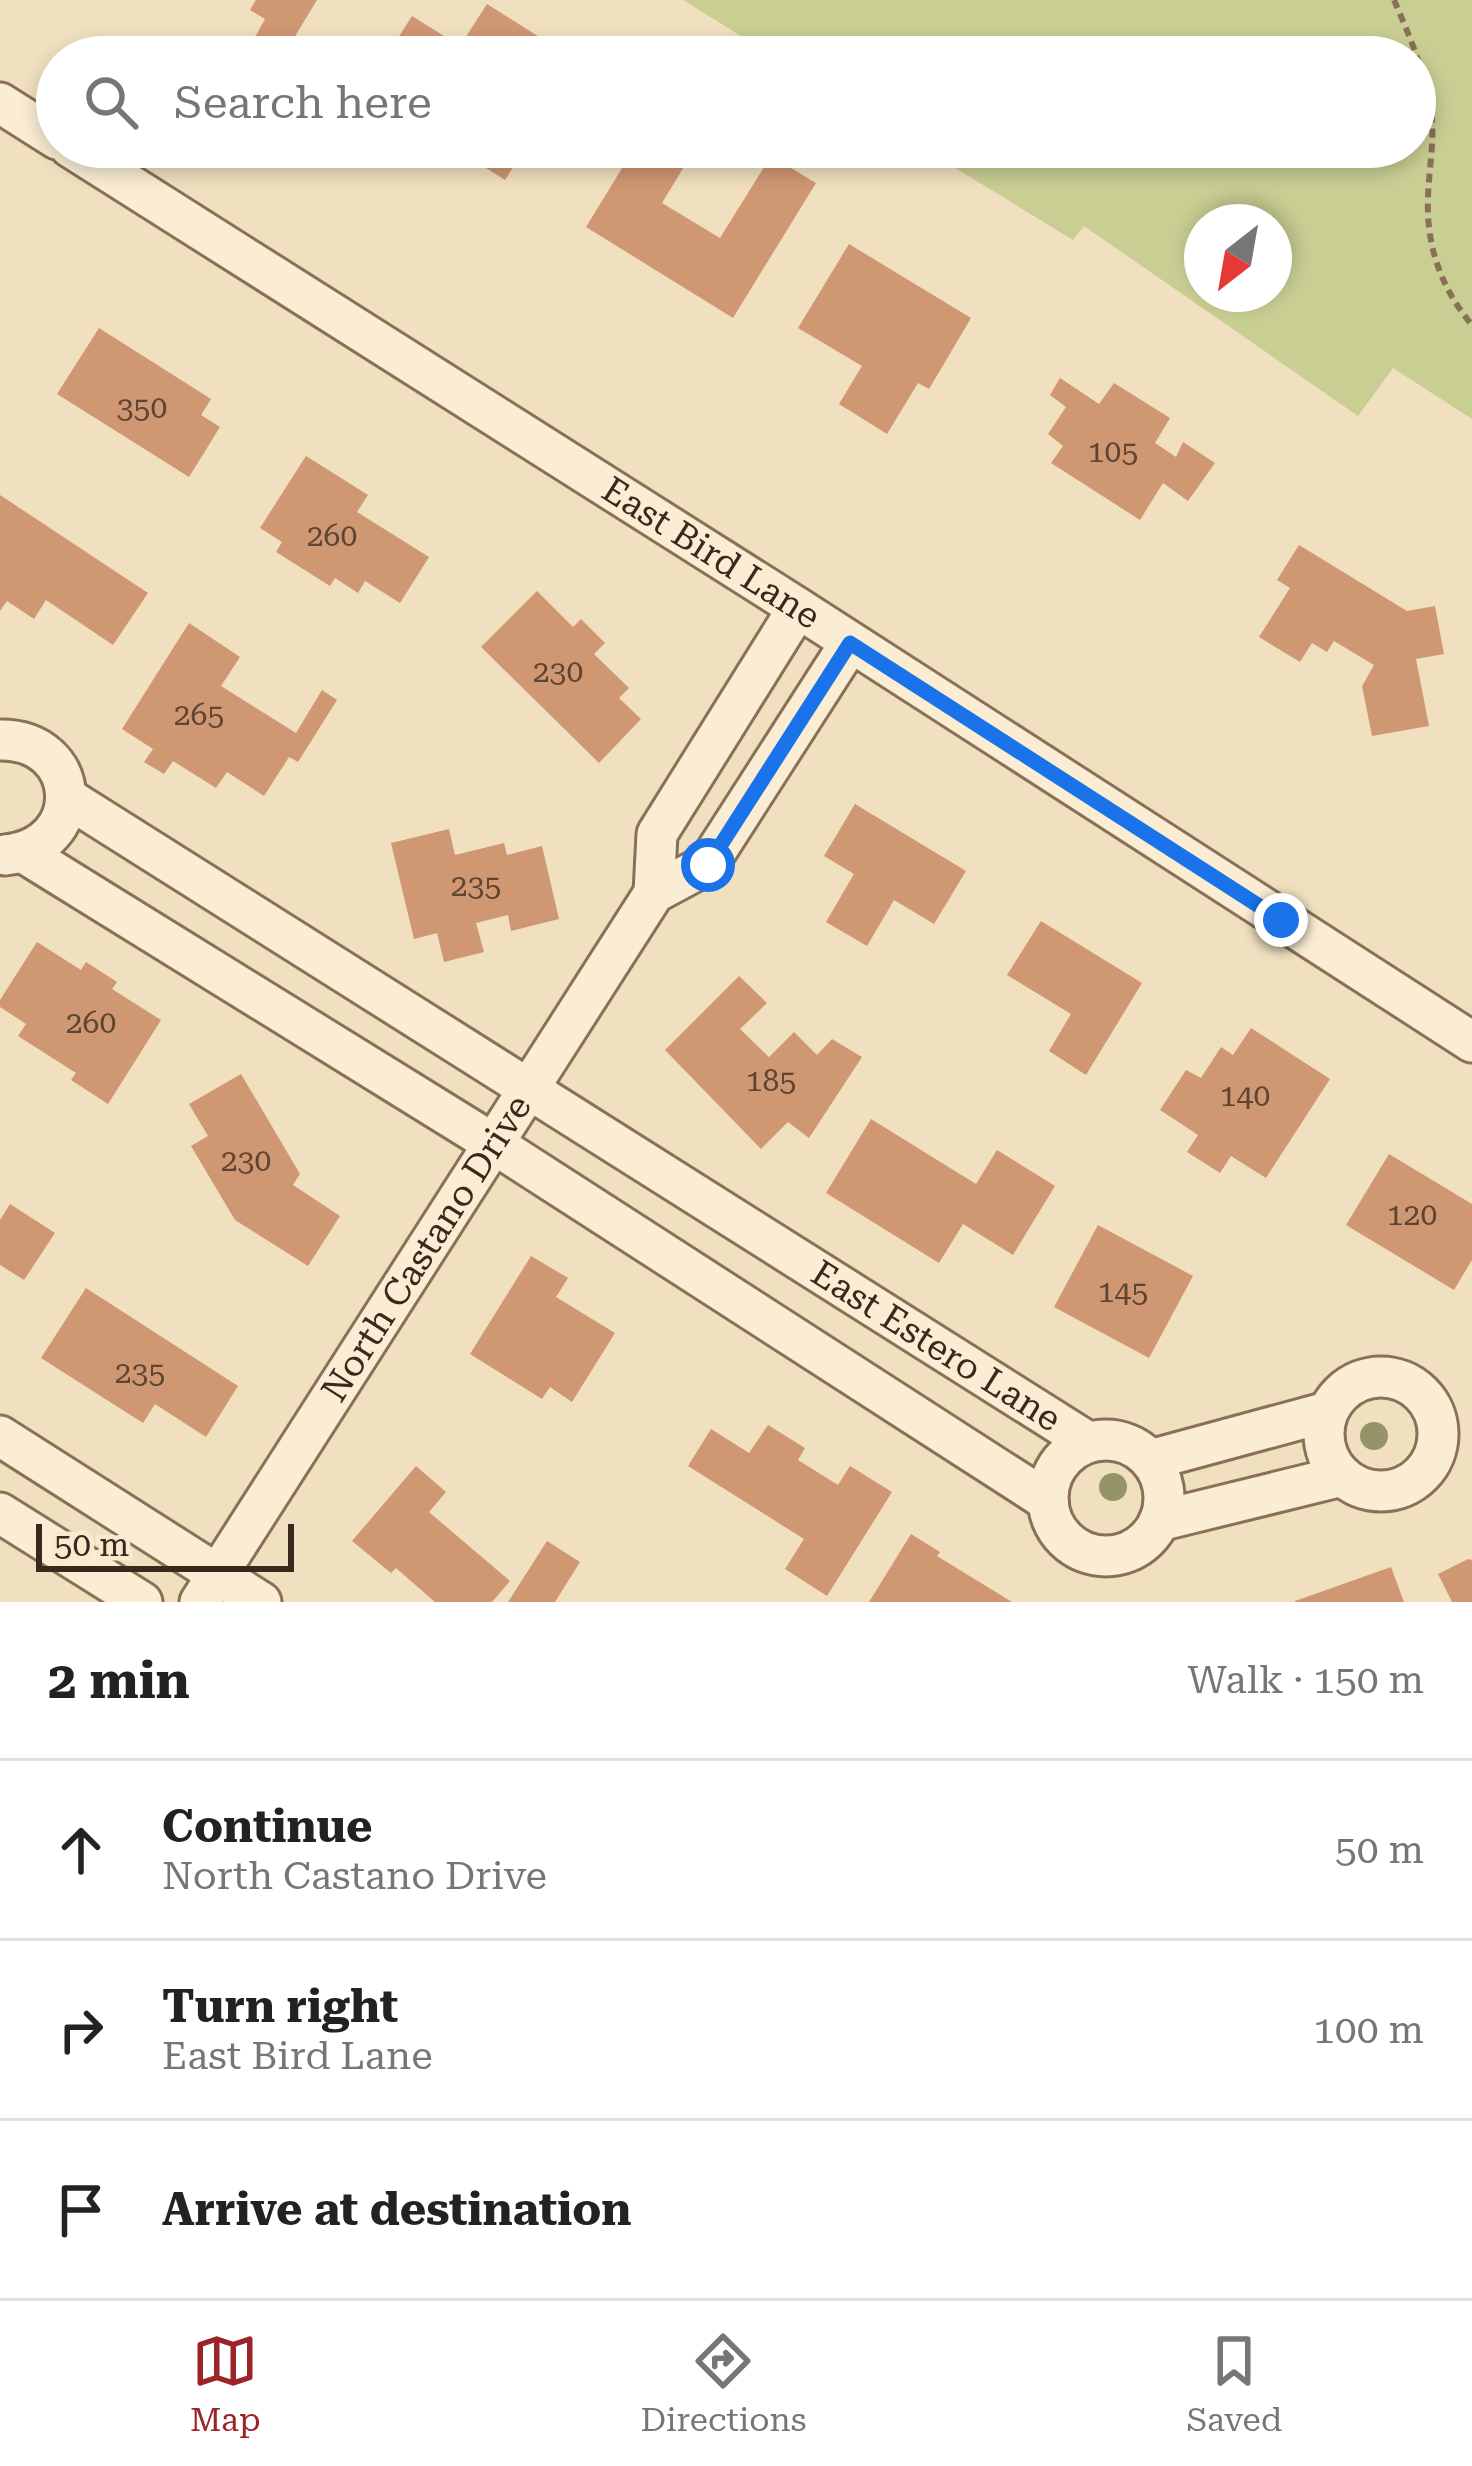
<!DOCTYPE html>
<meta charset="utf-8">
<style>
:root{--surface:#fff;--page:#f6f6f6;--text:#222;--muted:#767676;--line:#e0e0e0;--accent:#9b2429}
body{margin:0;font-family:"Roboto Serif",serif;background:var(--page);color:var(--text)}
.compass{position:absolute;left:1184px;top:204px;width:108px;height:108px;border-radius:50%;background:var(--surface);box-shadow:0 6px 18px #0003;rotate:211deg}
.scale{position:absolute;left:36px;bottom:30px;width:258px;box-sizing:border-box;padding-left:12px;border:6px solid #38291c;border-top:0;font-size:33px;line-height:42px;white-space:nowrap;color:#38291c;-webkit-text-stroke:9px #f7eacf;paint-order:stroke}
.stop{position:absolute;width:36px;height:36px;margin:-27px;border:9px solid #1a73e8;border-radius:50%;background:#fff}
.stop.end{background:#1a73e8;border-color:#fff;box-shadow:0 3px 12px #0008}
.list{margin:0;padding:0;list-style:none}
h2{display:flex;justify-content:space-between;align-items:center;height:156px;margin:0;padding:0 48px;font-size:51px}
h2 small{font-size:39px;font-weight:400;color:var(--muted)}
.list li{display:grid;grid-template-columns:78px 1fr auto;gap:36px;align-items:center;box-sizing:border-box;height:180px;padding:0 48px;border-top:3px solid var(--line)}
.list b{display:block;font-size:45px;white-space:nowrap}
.list p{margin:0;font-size:39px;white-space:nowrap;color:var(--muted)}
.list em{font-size:39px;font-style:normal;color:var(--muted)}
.icon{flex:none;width:66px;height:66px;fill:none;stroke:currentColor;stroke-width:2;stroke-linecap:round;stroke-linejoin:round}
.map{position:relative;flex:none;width:1472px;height:1602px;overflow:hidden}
.search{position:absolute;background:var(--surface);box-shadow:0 6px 18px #0003;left:36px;right:36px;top:36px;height:132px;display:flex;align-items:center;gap:30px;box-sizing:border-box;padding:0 42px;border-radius:66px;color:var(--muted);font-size:45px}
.sheet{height:696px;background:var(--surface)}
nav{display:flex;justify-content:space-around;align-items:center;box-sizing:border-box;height:168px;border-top:3px solid var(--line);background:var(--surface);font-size:33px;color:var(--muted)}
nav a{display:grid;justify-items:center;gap:6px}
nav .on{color:var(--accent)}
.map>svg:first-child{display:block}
.green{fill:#c9ce93;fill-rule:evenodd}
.building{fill:#d09773}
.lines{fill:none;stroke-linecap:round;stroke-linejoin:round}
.minor-casing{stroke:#897057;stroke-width:45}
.path{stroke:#897057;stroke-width:6;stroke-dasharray:9 6;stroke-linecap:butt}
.minor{stroke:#faedd3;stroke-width:39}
.tree{fill:#959469}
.route{stroke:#1a73e8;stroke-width:15}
.labels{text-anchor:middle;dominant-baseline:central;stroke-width:12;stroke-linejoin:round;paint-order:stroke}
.number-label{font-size:30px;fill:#5e4432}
.street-label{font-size:36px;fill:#38291c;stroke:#f7eacf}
</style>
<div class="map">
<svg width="1472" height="1602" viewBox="0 0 1472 1602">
<rect width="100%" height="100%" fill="#f0e0bf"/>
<path class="green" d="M683,0H1472V419L1393,368L1358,416L1084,226L1073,240L921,147H1415V57H775ZM1202,222H1274V294H1202Z"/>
<g class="building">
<path d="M256,0H317L283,56L254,39L265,19L250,10Z"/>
<path d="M487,4L571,57H386L412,16L460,46Z"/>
<path d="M464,147H526L505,180L461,152Z"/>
<path d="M635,147H696L662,203L720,238L771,156L816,183L733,318L586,227Z"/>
<path d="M849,244L971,318L929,389L918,383L887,434L839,404L862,366L798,328Z"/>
<path d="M99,328L211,399L201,415L220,427L189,477L57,394Z"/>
<path d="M1060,378L1099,404L1114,383L1170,418L1155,443L1176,457L1183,442L1215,463L1188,501L1163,483L1140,520L1051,463L1063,446L1048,434L1066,407L1050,395Z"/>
<path d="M306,456L368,495L357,512L429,557L400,603L365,581L358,593L335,578L330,586L276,552L282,542L260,528Z"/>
<path d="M0,495L148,593L113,645L46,600L34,619L7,601L0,611Z"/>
<path d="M1299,545L1407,611L1435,606L1444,654L1416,659L1429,726L1372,736L1362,686L1374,665L1334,641L1327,652L1312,643L1300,662L1259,637L1290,588L1277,580Z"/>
<path d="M537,591L573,627L581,619L605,643L594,654L629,688L619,698L641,719L599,763L481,647Z"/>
<path d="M189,623L240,657L221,686L296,733L322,690L337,700L298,762L289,757L264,796L227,772L216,788L173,761L164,774L144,762L153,749L122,729Z"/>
<path d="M855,804L966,871L934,924L894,900L867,946L826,922L854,874L824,856Z"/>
<path d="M449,829L455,855L504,843L507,855L542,846L559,919L511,931L508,915L476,923L484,952L444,962L437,933L414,939L391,843Z"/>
<path d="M1041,921L1142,983L1086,1075L1049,1051L1071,1014L1007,975Z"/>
<path d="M37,942L81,970L86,962L117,982L112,989L161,1020L108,1104L71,1080L76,1073L18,1036L26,1024L0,1007V1000Z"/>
<path d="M739,976L767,1003L740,1029L769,1057L794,1032L817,1055L832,1039L862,1057L809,1138L788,1122L761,1149L665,1050Z"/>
<path d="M1251,1028L1330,1079L1266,1178L1231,1156L1220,1173L1187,1152L1198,1135L1160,1110L1186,1070L1201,1078L1221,1047L1233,1055Z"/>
<path d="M241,1074L300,1174L293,1185L340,1216L308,1266L235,1220L191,1146L208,1136L189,1104Z"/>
<path d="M871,1119L976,1184L997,1150L1055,1186L1013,1255L963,1224L939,1263L826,1193Z"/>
<path d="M1389,1154L1472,1204V1260L1454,1290L1346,1225Z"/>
<path d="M10,1204L55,1233L24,1280L0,1265V1220Z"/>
<path d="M1098,1225L1193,1276L1149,1358L1054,1307Z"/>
<path d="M531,1256L568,1278L556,1297L615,1333L572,1402L550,1387L542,1399L470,1354Z"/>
<path d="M86,1288L238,1386L206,1437L155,1404L143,1423L41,1358Z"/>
<path d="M768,1425L805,1448L798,1460L838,1485L850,1466L892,1492L827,1596L785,1569L804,1539L688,1466L711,1429L749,1453Z"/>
<path d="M416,1466L446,1492L429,1512L510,1581L492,1602H435L396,1568L391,1573L352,1541Z"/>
<path d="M911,1534L940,1552L937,1556L1012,1602H869Z"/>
<path d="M547,1541L580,1562L555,1602H508Z"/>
<path d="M1468,1559L1472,1560V1602H1452L1438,1574Z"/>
<path d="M1391,1567L1404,1602H1295V1601Z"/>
</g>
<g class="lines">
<defs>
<g id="minor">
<path d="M0,103L57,139"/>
<path id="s1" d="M70,147L798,608L1472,1042"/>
<path d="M0,740C83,739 90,846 5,855"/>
<path id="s2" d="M66,797L1088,1442"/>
<path d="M24,853L494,1144L1048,1501"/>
<path d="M654,893L657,834L798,608"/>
<circle cx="1381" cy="1434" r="57"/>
<path d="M0,1436L261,1602"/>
<circle cx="1106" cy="1498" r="58"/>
<path d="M1150,1460L1327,1412"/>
<path d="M0,1513L142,1602"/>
<path d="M1159,1521L1342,1476"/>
<path id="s3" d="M200,1602L654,893L708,864L850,643"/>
</g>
</defs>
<use href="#minor" class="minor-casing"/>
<path class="path" d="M1394,0C1408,32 1424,70 1430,105C1436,136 1429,166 1428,197C1426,246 1441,288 1472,325"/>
<use href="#minor" class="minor"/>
</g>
<g class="tree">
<circle cx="1374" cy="1436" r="14"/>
<circle cx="1113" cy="1487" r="14"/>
</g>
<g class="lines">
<path class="route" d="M708,865L850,643L1281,920"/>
</g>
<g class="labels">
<g class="number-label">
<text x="142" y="407">350</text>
<text x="1113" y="451">105</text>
<text x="332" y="535">260</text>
<text x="558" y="671">230</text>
<text x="199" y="714">265</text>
<text x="476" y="885">235</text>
<text x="91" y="1022">260</text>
<text x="771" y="1080">185</text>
<text x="1245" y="1095">140</text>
<text x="246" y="1160">230</text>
<text x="1412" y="1214">120</text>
<text x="1123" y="1291">145</text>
<text x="140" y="1372">235</text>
</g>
<g class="street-label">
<text stroke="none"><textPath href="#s1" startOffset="759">East Bird Lane</textPath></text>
<text stroke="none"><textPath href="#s3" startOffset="420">North Castano Drive</textPath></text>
<text stroke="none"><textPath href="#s2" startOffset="1029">East Estero Lane</textPath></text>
</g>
</g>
</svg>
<svg class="compass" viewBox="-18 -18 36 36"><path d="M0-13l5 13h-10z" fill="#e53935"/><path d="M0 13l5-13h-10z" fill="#767676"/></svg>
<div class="scale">50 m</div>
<div class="stop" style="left:708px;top:865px"></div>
<div class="stop end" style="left:1281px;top:920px"></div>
<div class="search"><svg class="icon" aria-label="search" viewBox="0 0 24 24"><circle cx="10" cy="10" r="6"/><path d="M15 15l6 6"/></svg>Search here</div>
</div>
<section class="sheet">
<h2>2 min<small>Walk · 150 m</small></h2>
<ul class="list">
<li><svg class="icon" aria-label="ahead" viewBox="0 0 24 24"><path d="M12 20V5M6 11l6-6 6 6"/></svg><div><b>Continue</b><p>North Castano Drive</p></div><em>50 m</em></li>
<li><svg class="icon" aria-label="right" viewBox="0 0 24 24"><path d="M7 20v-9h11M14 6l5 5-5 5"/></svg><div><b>Turn right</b><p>East Bird Lane</p></div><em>100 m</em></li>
<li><svg class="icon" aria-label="arrive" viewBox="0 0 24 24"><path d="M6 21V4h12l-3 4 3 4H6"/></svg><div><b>Arrive at destination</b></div></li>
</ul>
</section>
<nav>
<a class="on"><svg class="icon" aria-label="map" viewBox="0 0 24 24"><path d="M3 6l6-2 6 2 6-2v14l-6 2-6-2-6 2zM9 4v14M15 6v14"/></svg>Map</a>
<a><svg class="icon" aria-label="directions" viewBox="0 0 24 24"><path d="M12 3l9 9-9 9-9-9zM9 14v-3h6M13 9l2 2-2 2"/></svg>Directions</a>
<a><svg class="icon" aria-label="saved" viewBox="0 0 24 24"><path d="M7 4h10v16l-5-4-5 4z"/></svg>Saved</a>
</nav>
